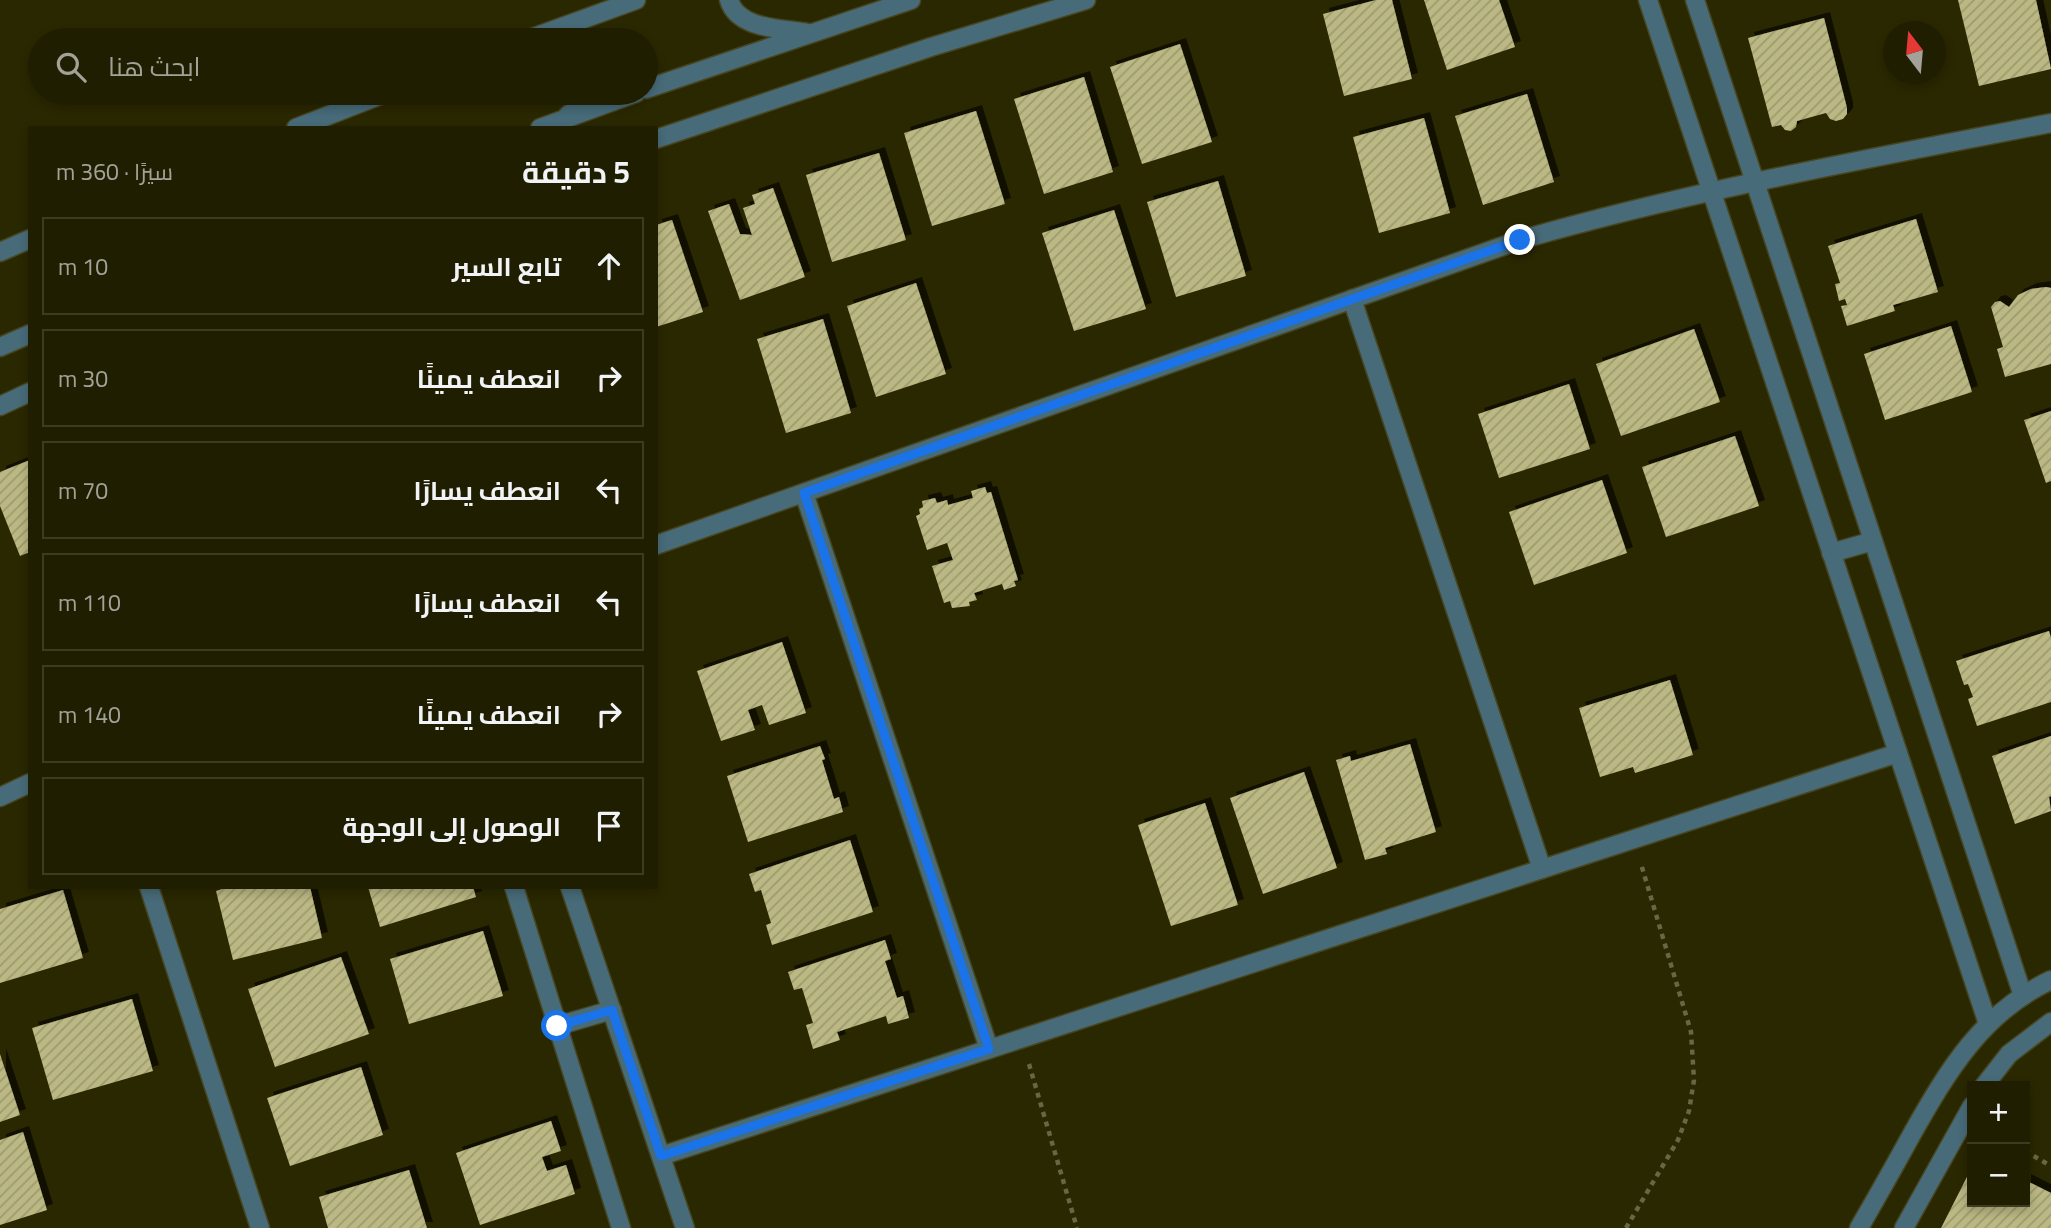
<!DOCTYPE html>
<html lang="ar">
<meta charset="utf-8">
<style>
:root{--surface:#201e01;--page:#2d2b10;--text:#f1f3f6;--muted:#a2a299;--line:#3d3c23}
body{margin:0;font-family:Georgia,Cairo,serif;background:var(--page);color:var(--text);direction:rtl}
.controls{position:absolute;right:21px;bottom:21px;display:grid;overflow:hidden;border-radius:0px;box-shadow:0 4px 10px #0003}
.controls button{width:63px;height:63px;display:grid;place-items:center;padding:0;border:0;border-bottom:2px solid var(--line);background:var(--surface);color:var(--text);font:35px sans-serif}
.compass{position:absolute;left:1883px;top:21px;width:63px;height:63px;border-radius:50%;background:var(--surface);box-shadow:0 4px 10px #0003;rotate:344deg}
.stop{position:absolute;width:21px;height:21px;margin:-16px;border:5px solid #1a73e8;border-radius:50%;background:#fff}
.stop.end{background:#1a73e8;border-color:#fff;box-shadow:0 2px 7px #0008}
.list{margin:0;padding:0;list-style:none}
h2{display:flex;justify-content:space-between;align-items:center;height:91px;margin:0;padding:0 28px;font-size:30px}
h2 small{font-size:23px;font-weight:400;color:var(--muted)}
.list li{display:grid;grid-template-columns:46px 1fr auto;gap:21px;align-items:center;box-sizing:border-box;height:98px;margin:0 14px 14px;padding:0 14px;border:2px solid var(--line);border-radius:0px}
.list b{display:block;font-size:26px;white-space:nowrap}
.list em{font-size:23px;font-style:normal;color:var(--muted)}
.icon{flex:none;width:38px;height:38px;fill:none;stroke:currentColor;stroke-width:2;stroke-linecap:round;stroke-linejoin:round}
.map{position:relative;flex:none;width:2051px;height:1228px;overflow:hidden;direction:ltr}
.search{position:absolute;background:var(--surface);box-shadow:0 4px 10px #0003;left:28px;top:28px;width:630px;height:77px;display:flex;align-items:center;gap:18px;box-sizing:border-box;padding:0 24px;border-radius:38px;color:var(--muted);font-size:26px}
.panel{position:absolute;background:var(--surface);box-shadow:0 4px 10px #0003;left:28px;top:126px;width:630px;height:763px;border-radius:0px;direction:rtl}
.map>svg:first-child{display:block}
.building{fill:url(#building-hatch);filter:url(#shadow)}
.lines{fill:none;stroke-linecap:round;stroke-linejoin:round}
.minor-casing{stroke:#474520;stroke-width:21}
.path{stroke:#686644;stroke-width:4.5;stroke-dasharray:5 5;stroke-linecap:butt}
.minor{stroke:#486b79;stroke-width:18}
.route{stroke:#1a73e8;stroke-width:9}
</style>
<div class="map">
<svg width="2051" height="1228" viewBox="0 0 2051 1228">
<defs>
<pattern id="building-hatch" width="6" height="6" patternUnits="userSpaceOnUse" patternTransform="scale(1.75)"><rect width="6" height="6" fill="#bbb883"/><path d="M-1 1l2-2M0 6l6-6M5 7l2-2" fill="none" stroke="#9d9a71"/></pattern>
<filter id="shadow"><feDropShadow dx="6" dy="-6" stdDeviation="0" flood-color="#0009"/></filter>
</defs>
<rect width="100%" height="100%" fill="#2a2801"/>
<g class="building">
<path d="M1376,0H1392L1412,79L1344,96L1323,14Z"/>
<path d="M1424,0H1499L1515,47L1447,70Z"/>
<path d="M1958,0H2036L2051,69L1979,86Z"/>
<path d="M1824,18L1847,108V114L1843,119L1836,121L1830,119L1826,113L1797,121L1796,127L1791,131L1785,130L1781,125L1772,127L1748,38Z"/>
<path d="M1180,44L1212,142L1142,164L1110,67Z"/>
<path d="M1084,77L1113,172L1044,194L1014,99Z"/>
<path d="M1527,94L1554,182L1483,205L1455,116Z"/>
<path d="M976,111L1005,204L932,226L904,133Z"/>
<path d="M1424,118L1450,213L1379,233L1353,137Z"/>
<path d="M879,153L906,240L832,262L806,175Z"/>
<path d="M1218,181L1246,276L1176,297L1147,202Z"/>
<path d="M773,188L805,277L740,300L708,211L729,204L740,234L752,235L743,208L755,204L752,195Z"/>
<path d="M1114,210L1146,309L1074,331L1042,233Z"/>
<path d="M1916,219L1938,292L1893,305L1895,311L1847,326L1841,306L1847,305L1845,299L1839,301L1835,284L1840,283L1828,246Z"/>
<path d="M672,220L703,312L656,327V225Z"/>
<path d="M916,283L946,374L876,397L847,306Z"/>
<path d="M2046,287L2051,288V364L2005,377L1997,349L2003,347L1991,307L1995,302L2000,301L2009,307L2018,295L2031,289Z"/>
<path d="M823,319L851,413L786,433L757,339Z"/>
<path d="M1951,326L1972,392L1885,420L1864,354Z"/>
<path d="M1694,329L1720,402L1621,436L1596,364Z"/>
<path d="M1569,384L1590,449L1499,478L1478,414Z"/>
<path d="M2051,411V481L2046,483L2024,420Z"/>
<path d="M1735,436L1759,506L1666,537L1642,467Z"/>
<path d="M30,460V552L20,556L0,506V472Z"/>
<path d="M1602,480L1627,553L1534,585L1509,512Z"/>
<path d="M985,487L987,493L991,492L1018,580L1014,581L1016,586L1004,590L1002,584L974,593L977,600L969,602L970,606L952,608L950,601L944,603L932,566L953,560L947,543L927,550L916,516L920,514L919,509L923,507L922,501L935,498L937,503L947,500L948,505L973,498L971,491Z"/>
<path d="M2049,631L2051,638V702L1977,726L1968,699L1973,697L1968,684L1964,685L1956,661Z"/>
<path d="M782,642L806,713L769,725L762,705L748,710L755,730L721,741L697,671Z"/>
<path d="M1670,680L1693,755L1635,773L1633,767L1600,777L1579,708Z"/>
<path d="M2051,736V796L2049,797L2051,811L2015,824L1992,756Z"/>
<path d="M1410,744L1436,832L1385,848L1387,854L1365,860L1336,760L1350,756L1351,761Z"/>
<path d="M820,746L825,759L822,760L834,799L839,797L843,812L748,842L727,776Z"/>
<path d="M1304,772L1337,868L1263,894L1230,798Z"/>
<path d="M1205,803L1238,905L1171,926L1138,825Z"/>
<path d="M850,840L873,912L772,945L766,925L771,923L761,890L755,892L749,874Z"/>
<path d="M228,887H310L322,938L233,960L216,891Z"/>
<path d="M368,887H473L476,897L380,927Z"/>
<path d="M63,890L83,958L0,983V909Z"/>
<path d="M483,931L503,996L409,1024L390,959Z"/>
<path d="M885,940L891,959L885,961L897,998L903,996L909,1018L888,1024L886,1016L837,1032L840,1040L813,1049L806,1025L813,1023L802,988L794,990L788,972Z"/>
<path d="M341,957L369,1034L275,1067L248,989Z"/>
<path d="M132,999L153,1071L53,1100L32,1028Z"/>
<path d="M0,1054L20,1115L0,1122Z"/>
<path d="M361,1067L383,1135L290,1166L267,1098Z"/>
<path d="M551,1121L561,1151L542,1157L547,1171L566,1165L575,1194L480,1225L456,1153Z"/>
<path d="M23,1132L47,1210L0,1225V1140Z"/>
<path d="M1972,1167V1202H2025V1180L2051,1193V1228H1941Z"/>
<path d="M409,1170L427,1228H328L319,1197Z"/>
</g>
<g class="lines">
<defs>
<g id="minor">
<path d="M729,0C738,30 782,28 808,33"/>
<path d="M1648,0L1988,1024"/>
<path d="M1695,0L2023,996"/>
<path d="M526,40L636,0"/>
<path d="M646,89L911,0"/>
<path d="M568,115C577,109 582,103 582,93"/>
<path d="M296,128L386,93"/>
<path d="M540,128L636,93"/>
<path d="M656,139L931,47L1086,0"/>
<path d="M0,252L30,239"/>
<path d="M1352,299L1542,869"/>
<path d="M0,347L30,334"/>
<path d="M0,406L30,392"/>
<path d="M804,493L989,1049"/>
<path d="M656,545L1520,240C1694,190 1873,158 2051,123"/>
<path d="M1831,553L1873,541"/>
<path d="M0,797L30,783"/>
<path d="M149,887L260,1228"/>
<path d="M514,887L621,1228"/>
<path d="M570,887L685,1228"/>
<path d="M557,1026L612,1010"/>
<path d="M1984,1086L2009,1054L2051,1022"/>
<path d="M661,1156L1898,753"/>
<path d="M1859,1228C1877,1197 1895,1165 1912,1134C1948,1070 1983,1012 2051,980"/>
<path d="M1904,1228L1972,1106"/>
</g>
</defs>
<use href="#minor" class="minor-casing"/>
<g class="path">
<path d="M1029,1064L1077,1228"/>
<path d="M2025,1151L2051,1166"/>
<path d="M1626,1228L1678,1140L1689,1111L1694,1080L1691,1032L1641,864"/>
</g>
<use href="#minor" class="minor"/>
</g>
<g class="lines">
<path class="route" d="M557,1026L612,1010L661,1156L989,1049L804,493L1520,240"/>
</g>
</svg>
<div class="controls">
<button>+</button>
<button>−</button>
</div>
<svg class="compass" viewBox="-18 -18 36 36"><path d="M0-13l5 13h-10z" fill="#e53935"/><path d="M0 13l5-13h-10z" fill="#a2a299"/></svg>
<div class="stop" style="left:557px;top:1026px"></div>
<div class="stop end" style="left:1520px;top:240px"></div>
<div class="search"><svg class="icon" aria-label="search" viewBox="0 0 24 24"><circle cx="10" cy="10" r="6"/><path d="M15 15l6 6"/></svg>ابحث هنا</div>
<section class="panel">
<h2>5 دقيقة<small>سيرًا · 360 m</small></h2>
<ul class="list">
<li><svg class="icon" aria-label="ahead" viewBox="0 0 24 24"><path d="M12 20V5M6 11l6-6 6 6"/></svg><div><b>تابع السير</b></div><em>10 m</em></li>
<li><svg class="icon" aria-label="right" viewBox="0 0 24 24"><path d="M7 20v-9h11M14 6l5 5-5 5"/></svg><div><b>انعطف يمينًا</b></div><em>30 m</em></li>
<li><svg class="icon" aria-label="left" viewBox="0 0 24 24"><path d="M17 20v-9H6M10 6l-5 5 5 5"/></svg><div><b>انعطف يسارًا</b></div><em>70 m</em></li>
<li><svg class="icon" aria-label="left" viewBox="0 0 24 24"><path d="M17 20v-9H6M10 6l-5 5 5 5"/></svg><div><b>انعطف يسارًا</b></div><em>110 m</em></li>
<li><svg class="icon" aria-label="right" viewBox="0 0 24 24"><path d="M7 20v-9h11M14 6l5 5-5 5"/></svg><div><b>انعطف يمينًا</b></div><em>140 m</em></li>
<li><svg class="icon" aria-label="arrive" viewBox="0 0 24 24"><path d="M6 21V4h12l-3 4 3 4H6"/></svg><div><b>الوصول إلى الوجهة</b></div></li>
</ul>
</section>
</div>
